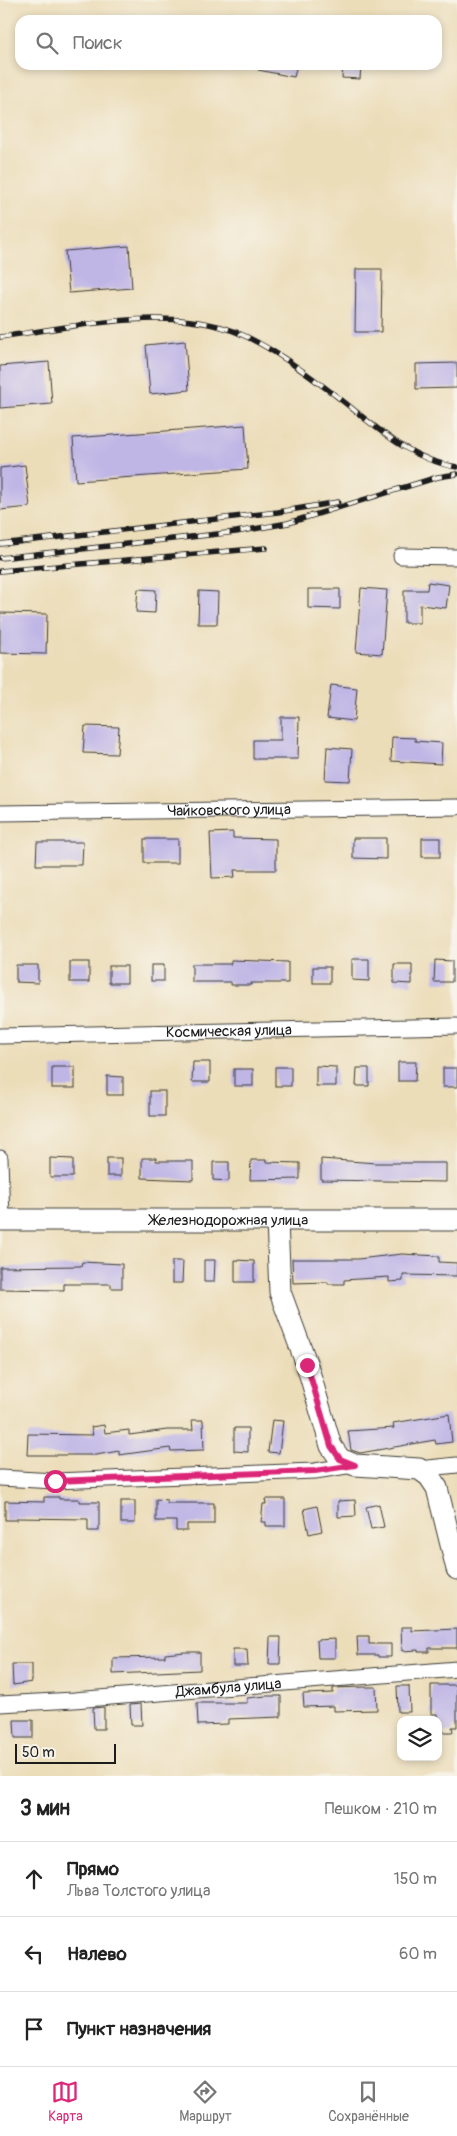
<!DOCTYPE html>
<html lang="ru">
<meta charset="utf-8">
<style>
:root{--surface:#fff;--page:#f6f6f6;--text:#222;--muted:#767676;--line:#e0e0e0;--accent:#db2777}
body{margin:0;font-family:Pangolin,sans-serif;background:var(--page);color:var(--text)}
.controls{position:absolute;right:15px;bottom:15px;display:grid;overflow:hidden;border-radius:10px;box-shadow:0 2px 8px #0003}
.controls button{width:45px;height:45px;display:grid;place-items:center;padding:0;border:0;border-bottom:1px solid var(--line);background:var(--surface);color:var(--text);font:25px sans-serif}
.scale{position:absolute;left:15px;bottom:12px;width:101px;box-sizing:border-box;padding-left:5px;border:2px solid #1c1c1c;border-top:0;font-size:14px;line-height:18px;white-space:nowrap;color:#1c1c1c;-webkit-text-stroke:4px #f7f3e8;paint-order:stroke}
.stop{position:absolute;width:15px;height:15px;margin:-11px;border:4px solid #db2777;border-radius:50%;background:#fff}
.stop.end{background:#db2777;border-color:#fff;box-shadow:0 1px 5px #0008}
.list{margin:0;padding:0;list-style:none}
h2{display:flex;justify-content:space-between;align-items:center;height:65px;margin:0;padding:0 20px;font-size:21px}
h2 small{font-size:16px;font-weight:400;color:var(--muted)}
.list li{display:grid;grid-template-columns:32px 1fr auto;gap:15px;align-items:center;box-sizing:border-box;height:75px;padding:0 20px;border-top:1px solid var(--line)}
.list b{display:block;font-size:19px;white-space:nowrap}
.list p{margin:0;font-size:16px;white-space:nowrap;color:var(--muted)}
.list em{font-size:16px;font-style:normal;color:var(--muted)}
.icon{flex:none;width:28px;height:28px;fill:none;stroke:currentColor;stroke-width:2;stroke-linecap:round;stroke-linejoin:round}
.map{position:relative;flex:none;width:457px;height:1776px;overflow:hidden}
.search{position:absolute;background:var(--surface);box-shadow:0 2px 8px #0003;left:15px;right:15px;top:15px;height:55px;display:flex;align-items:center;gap:12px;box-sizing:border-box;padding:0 18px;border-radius:15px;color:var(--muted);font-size:19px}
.sheet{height:290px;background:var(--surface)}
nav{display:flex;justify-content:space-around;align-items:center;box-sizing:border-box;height:70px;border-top:1px solid var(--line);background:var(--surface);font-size:14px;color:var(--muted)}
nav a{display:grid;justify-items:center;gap:2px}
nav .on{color:var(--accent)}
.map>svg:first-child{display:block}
.building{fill:#bfb6e6}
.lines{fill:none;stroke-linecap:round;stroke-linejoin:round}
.street-casing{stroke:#3b3934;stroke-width:17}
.secondary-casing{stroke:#3b3934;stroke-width:23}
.street{stroke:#fff;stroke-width:15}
.secondary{stroke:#fff;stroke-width:21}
.rail-casing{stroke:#1c1c1c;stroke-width:5.5}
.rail{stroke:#f7f3e8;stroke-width:4;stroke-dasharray:11;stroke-linecap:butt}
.route{stroke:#db2777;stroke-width:6}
.labels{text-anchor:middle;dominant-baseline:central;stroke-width:4;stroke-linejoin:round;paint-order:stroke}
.street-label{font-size:15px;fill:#1c1c1c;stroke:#f7f3e8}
</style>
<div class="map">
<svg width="457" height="1776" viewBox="0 0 457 1776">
<rect width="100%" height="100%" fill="#f7f3e8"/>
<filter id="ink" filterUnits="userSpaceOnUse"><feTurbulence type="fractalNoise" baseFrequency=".02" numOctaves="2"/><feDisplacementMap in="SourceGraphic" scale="10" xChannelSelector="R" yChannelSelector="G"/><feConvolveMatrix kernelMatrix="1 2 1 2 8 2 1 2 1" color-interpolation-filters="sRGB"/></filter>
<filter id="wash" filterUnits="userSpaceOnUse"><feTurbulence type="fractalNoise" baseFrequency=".0096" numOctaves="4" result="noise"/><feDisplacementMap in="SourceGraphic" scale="20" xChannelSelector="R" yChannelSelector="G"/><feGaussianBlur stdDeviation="1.12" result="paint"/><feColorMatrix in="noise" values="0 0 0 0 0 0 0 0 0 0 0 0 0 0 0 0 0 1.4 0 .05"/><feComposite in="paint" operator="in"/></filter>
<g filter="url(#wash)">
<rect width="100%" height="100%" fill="#ecddb9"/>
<g id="blocks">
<g class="building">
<path d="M259,65H297L294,77L258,70Z"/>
<path d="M343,65H361L360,79L342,78Z"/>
<path d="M129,246L132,288L69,293L65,251Z"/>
<path d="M356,269H382L381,332H355Z"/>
<path d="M185,341L189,390L150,394L146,345Z"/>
<path d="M49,362L52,404L0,408V366Z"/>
<path d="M457,363V388L416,389V364Z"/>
<path d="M245,425L248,469L76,481L73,438Z"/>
<path d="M25,465L30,507L0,510V468Z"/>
<path d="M428,582L449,585L446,608L420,605V623H404V590H427Z"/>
<path d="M361,588L387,590L382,654L356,652Z"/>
<path d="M138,589L156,590L155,613L136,612Z"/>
<path d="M308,589H340V609L308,608Z"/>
<path d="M199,591L218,592L217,624H198Z"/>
<path d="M0,613L47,614L46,654L0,653Z"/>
<path d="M331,685L357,688L354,721L327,718Z"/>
<path d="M281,717H299L298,759H253V740H281Z"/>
<path d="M85,726L119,727L117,754L83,753Z"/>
<path d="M392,737L415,738V741L442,743L441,764L391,761Z"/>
<path d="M327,747L352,749L350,781L325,780Z"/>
<path d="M233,832V838L276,839V870H234L235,877L212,878L210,833Z"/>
<path d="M353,838H386V859L353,858Z"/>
<rect x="422" y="838" width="18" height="19"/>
<rect x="144" y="839" width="34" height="24"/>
<path d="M37,842H83L82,865H36Z"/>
<path d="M352,959H369V981L352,980Z"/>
<path d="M231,960L288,962V983H251V985H231V982H192V964H231Z"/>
<path d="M435,960L452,961V982H434Z"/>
<rect x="70" y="962" width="19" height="20"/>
<path d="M394,964H412V984L394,983Z"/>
<path d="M16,965H38V983L16,982Z"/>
<rect x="151" y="965" width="13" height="16"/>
<rect x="109" y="966" width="18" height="17"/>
<rect x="313" y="967" width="17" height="16"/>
<path d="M193,1062H210V1082H192Z"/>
<path d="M398,1062H416L415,1081H398Z"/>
<path d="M316,1066L336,1067V1086H316Z"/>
<rect x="52" y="1067" width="23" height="21"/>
<rect x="275" y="1067" width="16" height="19"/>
<path d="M357,1068H369V1086H356Z"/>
<rect x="443" y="1068" width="14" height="19"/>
<rect x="234" y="1069" width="19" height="17"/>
<path d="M107,1076L123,1077V1095H107Z"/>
<rect x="150" y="1091" width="15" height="25"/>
<path d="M50,1158L73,1159V1177H50Z"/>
<rect x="107" y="1158" width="14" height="18"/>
<path d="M142,1158H156V1161H193V1180L142,1178Z"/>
<path d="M321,1159L376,1163H446V1182L321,1180Z"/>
<path d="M251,1160H266V1162L300,1163V1179L250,1180Z"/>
<path d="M213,1162H229V1181L213,1180Z"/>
<path d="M402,1254L439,1256V1262L457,1263V1276L403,1275V1281L389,1282V1277L344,1280V1284H328V1282L293,1283L292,1259H358Z"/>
<path d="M204,1260H215L214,1282H204Z"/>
<path d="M235,1260L254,1261V1282H235Z"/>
<path d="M172,1261H183L182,1283H172Z"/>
<path d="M82,1262L122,1264V1288H111V1284H64V1290L0,1289V1267L81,1266Z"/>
<path d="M449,1414L452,1442L436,1444L435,1440L360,1453L351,1450L348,1431L394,1428L393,1423Z"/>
<path d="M192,1420H203L204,1450L171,1451L170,1448L119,1455V1451L96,1455H27L28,1434L93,1435L91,1427L104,1425L105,1433L129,1430V1435L167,1430H193Z"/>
<path d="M272,1420L283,1421L279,1453L268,1452Z"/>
<path d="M234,1428H248V1452L234,1451Z"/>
<path d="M44,1497H59V1499H79V1502H99V1531H88V1519L17,1518V1520H5V1501L44,1502Z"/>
<path d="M156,1499L167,1500V1503H214V1524H187V1531H176V1521H156Z"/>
<path d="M265,1499H285V1526H266V1522H261L263,1504H266Z"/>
<path d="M355,1500L356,1516L338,1517V1501Z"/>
<rect x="121" y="1501" width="14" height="22"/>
<path d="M379,1504L384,1527L371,1529L366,1507Z"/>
<path d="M317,1506L322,1531L309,1534L304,1509Z"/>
<path d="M401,1627H412V1631L457,1629V1648H429V1652H418V1650L402,1651Z"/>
<path d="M357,1636H369V1644H391V1657H378V1655H358Z"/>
<path d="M270,1637H281L280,1664H269Z"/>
<path d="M335,1639V1658H318L317,1640Z"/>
<path d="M233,1649H247L248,1666H233Z"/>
<path d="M185,1652H200V1670L113,1674V1658L165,1657V1654Z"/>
<path d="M12,1664H32V1682L13,1685Z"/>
<path d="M431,1685H457V1727H452L453,1732H438L437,1714H431Z"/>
<path d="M397,1686H409L410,1712H398Z"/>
<path d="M365,1687H376L377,1710L334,1711V1706L304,1707L303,1694L333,1693V1688Z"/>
<path d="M266,1696H281V1717L228,1719V1724L198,1725L197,1703H247V1698Z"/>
<path d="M141,1704L142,1725H131L130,1705Z"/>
<path d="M104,1707V1729H94L93,1708Z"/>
<path d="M14,1720H33V1738H15Z"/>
</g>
</g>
</g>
<g filter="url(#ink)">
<use href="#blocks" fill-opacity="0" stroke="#3b3934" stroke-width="1"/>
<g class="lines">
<defs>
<g id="street">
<path d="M401,556L457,557"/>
<path id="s1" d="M0,813L457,807"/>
<path id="s2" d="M0,1036L457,1026"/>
<path d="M0,1158L2,1220"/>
<path d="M419,1469L457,1465"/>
<path d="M0,1478L55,1481L315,1471L353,1465"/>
<path id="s3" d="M0,1704L74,1700L457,1669"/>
</g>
<g id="secondary">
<path id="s4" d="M0,1220H457"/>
<path d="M277,1221L280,1292L307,1365L331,1446L340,1459L355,1465L419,1469L429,1476L437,1488L457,1569"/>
</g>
</defs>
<use href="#street" class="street-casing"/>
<use href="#secondary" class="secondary-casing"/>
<use href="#street" class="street"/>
<use href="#secondary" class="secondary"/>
<defs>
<g id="rail">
<path d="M0,337C71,327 168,305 236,332C272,347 304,372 335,395C372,423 408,460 457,467"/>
<path d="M0,544L278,512L338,502"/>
<path d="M0,558L236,532L288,523L438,477L457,474"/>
<path d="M0,571L266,548"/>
</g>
</defs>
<use href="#rail" class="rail-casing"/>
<use href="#rail" class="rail"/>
</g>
</g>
<g class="lines" filter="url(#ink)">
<path class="route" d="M55,1481L315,1471L355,1465L340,1459L331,1446L307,1365"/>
</g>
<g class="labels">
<g class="street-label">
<text stroke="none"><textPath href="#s1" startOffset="229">Чайковского улица</textPath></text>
<text stroke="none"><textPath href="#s2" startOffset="229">Космическая улица</textPath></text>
<text stroke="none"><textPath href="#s4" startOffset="229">Железнодорожная улица</textPath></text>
<text stroke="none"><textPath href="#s3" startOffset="229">Джамбула улица</textPath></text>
</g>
</g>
</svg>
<div class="controls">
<button><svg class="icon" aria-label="layers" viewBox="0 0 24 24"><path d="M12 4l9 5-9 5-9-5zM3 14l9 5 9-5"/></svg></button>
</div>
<div class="scale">50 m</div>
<div class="stop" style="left:55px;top:1481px"></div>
<div class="stop end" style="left:307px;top:1365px"></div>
<div class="search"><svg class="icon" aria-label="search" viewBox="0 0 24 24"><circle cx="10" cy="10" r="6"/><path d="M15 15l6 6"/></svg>Поиск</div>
</div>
<section class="sheet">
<h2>3 мин<small>Пешком · 210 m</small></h2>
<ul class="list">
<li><svg class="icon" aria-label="ahead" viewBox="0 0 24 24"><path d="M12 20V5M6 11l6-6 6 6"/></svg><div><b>Прямо</b><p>Льва Толстого улица</p></div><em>150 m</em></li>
<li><svg class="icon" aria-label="left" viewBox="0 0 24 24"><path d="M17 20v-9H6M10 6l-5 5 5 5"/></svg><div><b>Налево</b></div><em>60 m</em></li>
<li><svg class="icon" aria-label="arrive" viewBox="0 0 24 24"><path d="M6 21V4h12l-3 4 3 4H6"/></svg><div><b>Пункт назначения</b></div></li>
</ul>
</section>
<nav>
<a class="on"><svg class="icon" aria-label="map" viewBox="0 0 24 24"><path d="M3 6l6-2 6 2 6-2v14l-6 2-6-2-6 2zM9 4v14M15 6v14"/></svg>Карта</a>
<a><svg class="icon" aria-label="directions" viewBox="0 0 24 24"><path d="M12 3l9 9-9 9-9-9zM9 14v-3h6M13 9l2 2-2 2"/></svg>Маршрут</a>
<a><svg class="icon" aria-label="saved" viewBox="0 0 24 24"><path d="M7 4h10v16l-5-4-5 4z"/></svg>Сохранённые</a>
</nav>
